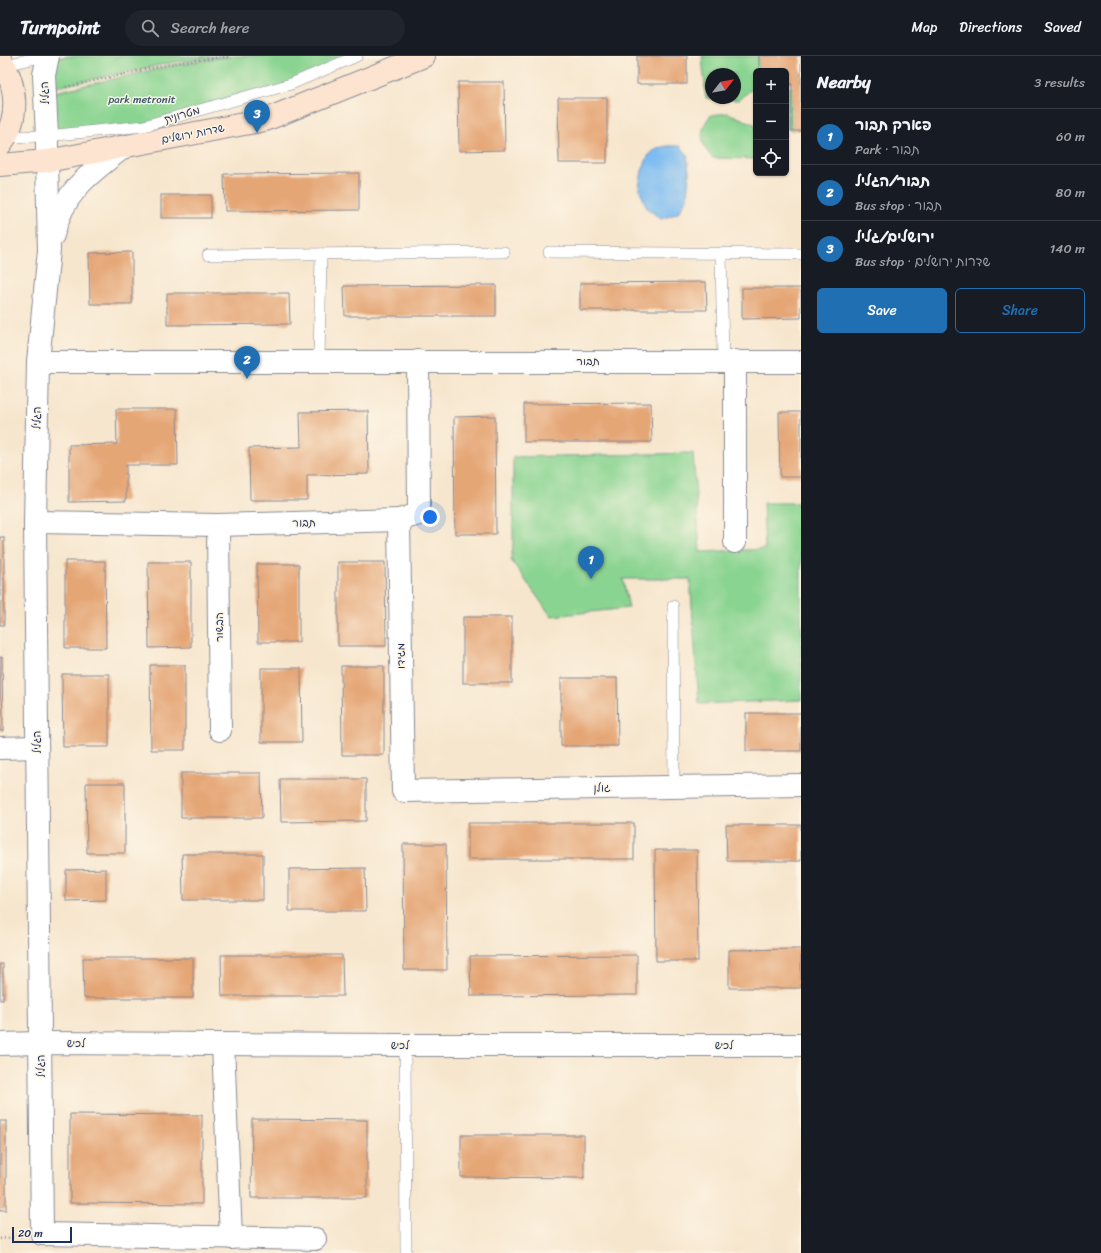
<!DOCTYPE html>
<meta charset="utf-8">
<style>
:root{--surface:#171b24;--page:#20242c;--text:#f1f3f6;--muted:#9ea1a6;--line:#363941;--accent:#1f6fb2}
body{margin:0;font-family:Sriracha,"Playpen Sans Hebrew",sans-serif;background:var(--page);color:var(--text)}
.controls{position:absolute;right:12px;top:12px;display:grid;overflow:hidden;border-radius:6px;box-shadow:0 1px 3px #0004}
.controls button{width:36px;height:36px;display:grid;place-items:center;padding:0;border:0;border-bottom:1px solid var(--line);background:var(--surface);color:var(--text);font:20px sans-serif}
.compass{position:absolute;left:705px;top:12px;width:36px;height:36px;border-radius:50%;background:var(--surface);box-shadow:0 1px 3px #0004;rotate:59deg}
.scale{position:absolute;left:12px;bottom:10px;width:60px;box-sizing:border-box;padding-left:4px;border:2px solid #1b2f5e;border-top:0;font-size:11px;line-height:14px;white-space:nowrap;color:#1b2f5e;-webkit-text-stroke:3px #fcf5e5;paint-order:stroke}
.you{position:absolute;left:430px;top:461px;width:14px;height:14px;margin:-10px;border:3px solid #fff;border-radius:50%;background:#1a73e8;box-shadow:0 0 0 6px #1a73e833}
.badge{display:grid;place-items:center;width:26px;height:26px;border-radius:50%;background:var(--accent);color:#fff;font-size:13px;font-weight:700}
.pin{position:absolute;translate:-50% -33px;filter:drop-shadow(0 1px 2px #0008)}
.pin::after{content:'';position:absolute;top:21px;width:14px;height:12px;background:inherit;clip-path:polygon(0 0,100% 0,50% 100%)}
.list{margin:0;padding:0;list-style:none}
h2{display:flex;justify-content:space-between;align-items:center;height:52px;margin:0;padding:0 16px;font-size:17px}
h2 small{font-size:13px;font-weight:400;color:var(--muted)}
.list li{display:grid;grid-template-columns:26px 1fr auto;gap:12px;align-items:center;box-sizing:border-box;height:56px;padding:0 16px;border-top:1px solid var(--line)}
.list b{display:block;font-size:15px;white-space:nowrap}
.list p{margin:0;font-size:13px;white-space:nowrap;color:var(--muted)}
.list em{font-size:13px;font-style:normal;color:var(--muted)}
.actions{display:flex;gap:8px;padding:12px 16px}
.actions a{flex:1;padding:9px 0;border:1px solid var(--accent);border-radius:6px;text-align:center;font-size:14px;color:var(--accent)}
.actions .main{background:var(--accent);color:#fff}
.icon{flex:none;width:22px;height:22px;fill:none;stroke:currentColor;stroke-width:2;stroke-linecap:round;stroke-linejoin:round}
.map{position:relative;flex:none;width:801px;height:1197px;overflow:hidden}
header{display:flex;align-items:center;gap:24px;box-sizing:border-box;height:56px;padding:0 20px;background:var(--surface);border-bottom:1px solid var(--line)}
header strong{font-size:19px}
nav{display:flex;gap:22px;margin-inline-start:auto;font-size:14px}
.search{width:280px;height:36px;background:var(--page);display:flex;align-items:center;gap:10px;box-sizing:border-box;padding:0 14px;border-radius:22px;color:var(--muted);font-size:15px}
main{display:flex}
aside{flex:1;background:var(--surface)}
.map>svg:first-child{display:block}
.green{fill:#8ad491;stroke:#528278;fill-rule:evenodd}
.water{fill:#7dbcf1;stroke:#4c76a8}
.building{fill:#e5a676}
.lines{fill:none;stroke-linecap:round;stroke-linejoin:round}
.service-casing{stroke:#898a96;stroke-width:12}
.minor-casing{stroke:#898a96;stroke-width:24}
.tertiary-casing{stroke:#898a96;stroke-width:24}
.secondary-casing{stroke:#898a96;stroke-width:24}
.path{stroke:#898a96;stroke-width:2.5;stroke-dasharray:1 3;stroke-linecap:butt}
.service{stroke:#fff;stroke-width:11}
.minor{stroke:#fff;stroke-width:22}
.tertiary{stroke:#fff;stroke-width:22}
.secondary{stroke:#fde4d0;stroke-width:22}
.labels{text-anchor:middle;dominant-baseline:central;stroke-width:3;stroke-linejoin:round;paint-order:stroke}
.street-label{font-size:11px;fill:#1b2f5e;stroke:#fcf5e5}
.park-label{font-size:11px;fill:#37586b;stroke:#fcf5e5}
</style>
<header>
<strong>Turnpoint</strong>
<div class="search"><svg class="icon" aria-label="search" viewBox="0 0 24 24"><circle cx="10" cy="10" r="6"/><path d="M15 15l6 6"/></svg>Search here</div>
<nav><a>Map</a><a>Directions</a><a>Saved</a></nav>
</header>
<main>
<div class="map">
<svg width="801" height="1197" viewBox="0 0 801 1197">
<rect width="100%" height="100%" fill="#fcf5e5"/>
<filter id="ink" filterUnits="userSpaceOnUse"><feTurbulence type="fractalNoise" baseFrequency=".025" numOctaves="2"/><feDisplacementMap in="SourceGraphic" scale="8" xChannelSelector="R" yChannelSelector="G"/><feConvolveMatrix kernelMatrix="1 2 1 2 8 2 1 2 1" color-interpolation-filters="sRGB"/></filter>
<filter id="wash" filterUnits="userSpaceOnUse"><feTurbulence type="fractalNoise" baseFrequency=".012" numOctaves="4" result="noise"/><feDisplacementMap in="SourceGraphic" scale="16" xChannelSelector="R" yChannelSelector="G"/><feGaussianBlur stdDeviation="0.9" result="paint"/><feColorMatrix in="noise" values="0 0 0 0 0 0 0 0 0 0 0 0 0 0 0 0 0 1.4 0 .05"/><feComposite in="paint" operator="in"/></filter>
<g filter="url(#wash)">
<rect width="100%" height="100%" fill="#f7e6ce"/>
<g class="green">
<path d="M69,0H229L175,6L51,32L57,2Z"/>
<path d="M233,0H357L291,28L147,69L53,74L50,37L175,9Z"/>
<path d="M702,0H759V15H756V30L738,44L706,42ZM711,18H735V42H711Z"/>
<path d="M786,31H792V75L786,72Z"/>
<path d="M728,57L756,69V103L713,102C699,89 699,73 711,59Z"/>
<path d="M693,397L700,496L765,493L763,447H801V644L699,648L690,523H623L629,552L551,560L511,504L513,490V401Z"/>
</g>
<path class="water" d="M668,90H680L687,98L689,116L687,142L678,157L661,163L647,152L639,132L642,115L648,100L657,92Z"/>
<g id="blocks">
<g class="building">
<rect x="637" y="0" width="50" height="28"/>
<path d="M759,0H801V75H792V28H786V15H759Z"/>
<path d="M458,26H504L505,94L459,95Z"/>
<path d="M558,42H607V107H559Z"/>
<path d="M359,117V154L225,155L224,118Z"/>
<rect x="161" y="139" width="50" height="23"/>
<path d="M132,196V248H90L89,197Z"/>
<path d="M706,226L707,254H580V227Z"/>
<path d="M496,229V260H345L344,230Z"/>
<path d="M742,232H801V262L742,263Z"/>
<path d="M167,237H289L290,268L167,269Z"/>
<path d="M651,347L652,386H524V348Z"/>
<path d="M116,353H177L178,409H126V445L69,446V389L117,388Z"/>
<path d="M368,355L369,418L307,419V444H250L249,392L301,391L300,356Z"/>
<path d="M779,356H801V421H780Z"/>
<path d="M495,360L496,478H455L454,361Z"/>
<rect x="0" y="481" width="4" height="88"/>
<path d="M65,505H105L106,592H65Z"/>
<path d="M148,506H191V591L149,592Z"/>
<path d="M338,506H385L386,590H338Z"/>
<path d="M257,508H299V586H258Z"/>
<rect x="463" y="561" width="49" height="66"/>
<path d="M0,601H2L3,675H0Z"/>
<path d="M150,609H185V694H151Z"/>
<path d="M341,610H384V699H342Z"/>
<path d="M261,612H301L302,686H261Z"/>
<path d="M62,618H109V691H63Z"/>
<path d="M561,622H617L618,690H561Z"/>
<rect x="746" y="657" width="55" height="38"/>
<path d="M181,717H261L262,762H181Z"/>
<path d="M280,723H366V765L281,766Z"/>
<path d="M86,727H125V797H87Z"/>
<rect x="468" y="767" width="166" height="36"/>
<path d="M726,769H801V805H727Z"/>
<path d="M403,788H446L447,914H404Z"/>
<path d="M655,794H697L698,905H656Z"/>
<path d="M182,798H263V844H183Z"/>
<path d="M365,812L366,855H289V813Z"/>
<path d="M106,813V844L66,845V814Z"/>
<path d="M801,893V932H729V894Z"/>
<path d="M221,899H342L343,940H222Z"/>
<path d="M637,899V939L471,940L470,900Z"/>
<path d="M83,902H193V942H84Z"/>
<rect x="0" y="908" width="3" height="36"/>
<path d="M70,1058L202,1059V1148L70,1147Z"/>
<path d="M252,1063L367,1064V1142H251Z"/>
<rect x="0" y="1065" width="6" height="89"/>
<path d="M461,1079H584V1122L461,1121Z"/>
</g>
</g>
</g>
<g filter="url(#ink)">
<use href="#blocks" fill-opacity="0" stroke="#898a96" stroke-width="1"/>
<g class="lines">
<defs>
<g id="service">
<path d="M1,10L45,0"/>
<path d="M3,81L47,80L144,70L291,28L357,0"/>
<path d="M549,196L801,198"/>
<path d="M721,197L723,305"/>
<path d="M208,199L504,196"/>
<path d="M319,305L321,198"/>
<path d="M673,550L674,730"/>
<path d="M405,989L406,1197"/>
</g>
<g id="minor">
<path d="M735,305V486"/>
<path d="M38,306L35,466L42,1178L315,1183"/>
<path d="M399,464L403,735L801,729"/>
<path d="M35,466L218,469L399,464L419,458L418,305"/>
<path d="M218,469L220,674"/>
<path d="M0,692L37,691"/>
<path d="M0,988L40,987L405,989H801"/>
<path d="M223,988L231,1182"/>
</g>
<g id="tertiary">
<path d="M48,0L44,19L47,80V105L49,194L38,306H801"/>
<path d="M53,179C63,136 90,117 124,91"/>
</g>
<g id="secondary">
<path d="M0,2C17,28 21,63 0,89"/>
<path d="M0,109L47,105L265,64L424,0"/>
</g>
</defs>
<use href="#service" class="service-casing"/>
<use href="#minor" class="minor-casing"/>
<use href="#tertiary" class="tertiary-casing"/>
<use href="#secondary" class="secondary-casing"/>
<g class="path">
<path d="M66,31L175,7L230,0"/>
<path d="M0,1183L21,1180"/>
</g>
<use href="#service" class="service"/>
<use href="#minor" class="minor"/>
<use href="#tertiary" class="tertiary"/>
<use href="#secondary" class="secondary"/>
</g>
</g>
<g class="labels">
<g class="street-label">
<text transform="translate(45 37) rotate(-93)">הגליל</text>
<text transform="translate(182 59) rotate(-16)">מטרונית</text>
<text transform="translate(193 78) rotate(-11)">שדרות ירושלים</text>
<text x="588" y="305">תבור</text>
<text transform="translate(37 362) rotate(-89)">הגליל</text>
<text transform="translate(304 467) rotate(-1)">תבור</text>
<text transform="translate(219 571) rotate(-90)">הבשור</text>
<text transform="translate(401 600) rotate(-91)">מגידו</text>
<text transform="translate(37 686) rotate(-91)">הגליל</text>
<text transform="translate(602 732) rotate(-1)">גולן</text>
<text x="76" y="987">לכיש</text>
<text x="400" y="989">לכיש</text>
<text x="724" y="989">לכיש</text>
<text transform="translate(41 1010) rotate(-91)">הגליל</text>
</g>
<g class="park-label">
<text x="142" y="43">park metronit</text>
</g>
</g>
</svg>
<div class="controls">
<button>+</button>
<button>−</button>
<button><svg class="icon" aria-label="locate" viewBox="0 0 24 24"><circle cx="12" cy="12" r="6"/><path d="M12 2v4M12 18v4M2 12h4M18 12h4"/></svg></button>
</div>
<svg class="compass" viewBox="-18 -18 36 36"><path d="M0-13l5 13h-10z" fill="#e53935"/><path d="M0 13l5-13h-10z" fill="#9ea1a6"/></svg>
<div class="scale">20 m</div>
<div class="you"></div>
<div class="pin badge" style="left:591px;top:523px">1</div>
<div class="pin badge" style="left:247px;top:323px">2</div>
<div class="pin badge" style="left:257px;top:77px">3</div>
</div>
<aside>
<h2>Nearby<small>3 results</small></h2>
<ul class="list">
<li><span class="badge">1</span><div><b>פארק תבור</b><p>Park · תבור</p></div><em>60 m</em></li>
<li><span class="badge">2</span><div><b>תבור/הגליל</b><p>Bus stop · תבור</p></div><em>80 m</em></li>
<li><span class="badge">3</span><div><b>ירושלים/גליל</b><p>Bus stop · שדרות ירושלים</p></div><em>140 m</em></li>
</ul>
<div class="actions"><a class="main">Save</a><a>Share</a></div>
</aside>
</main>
